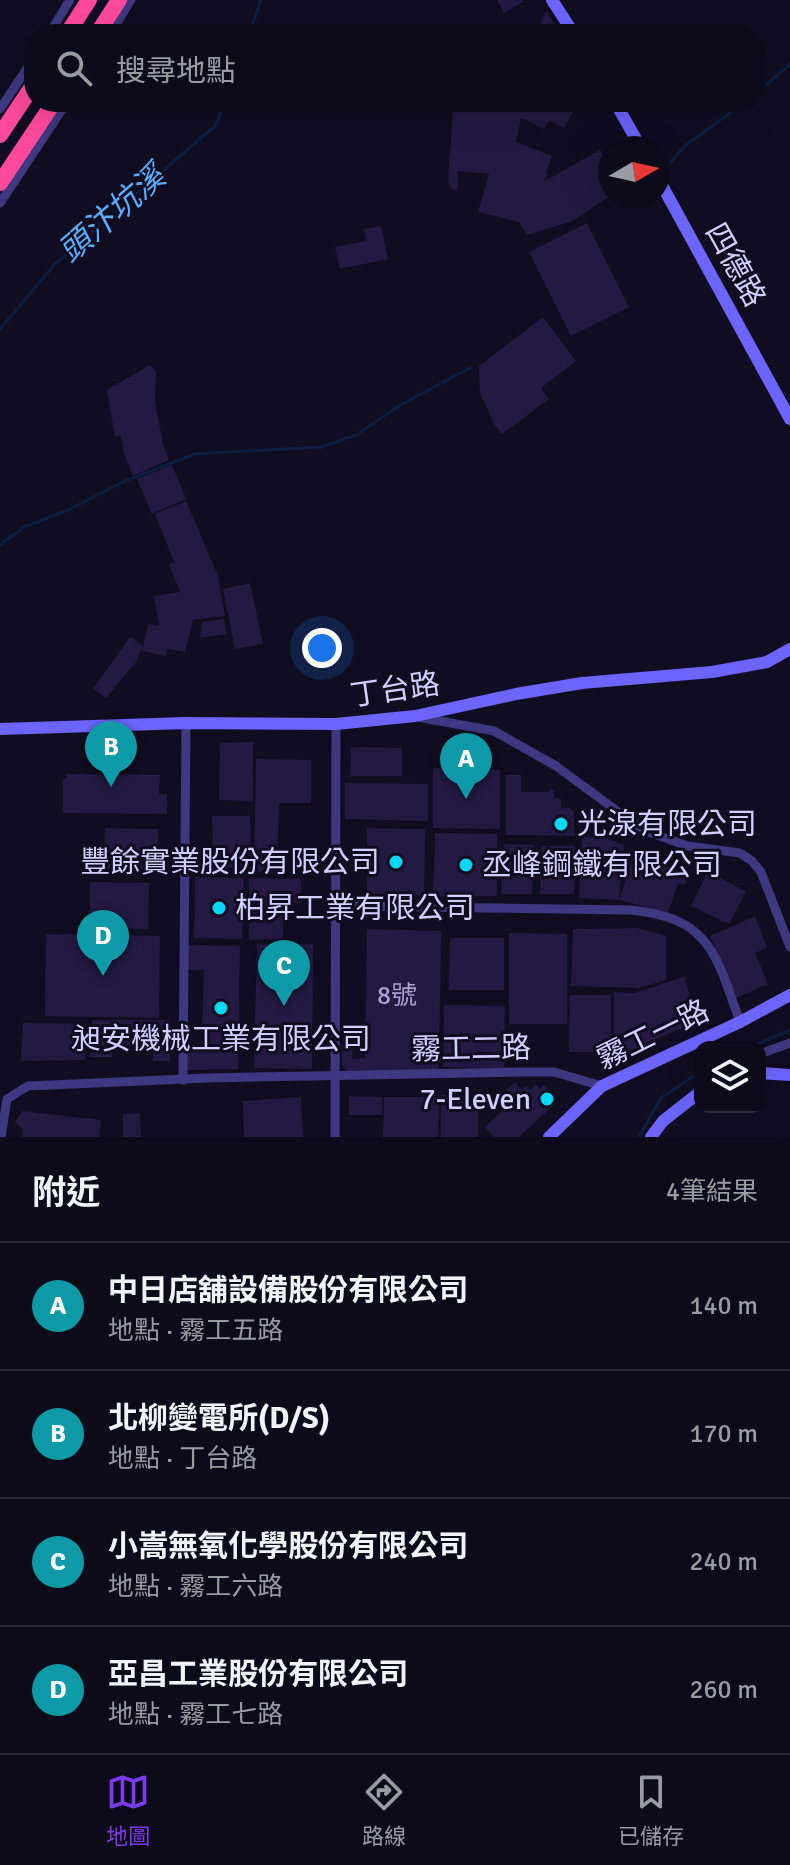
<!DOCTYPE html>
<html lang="zh-TW">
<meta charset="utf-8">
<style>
:root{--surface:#0d0a19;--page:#1b1826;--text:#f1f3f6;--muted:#9a9aa2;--line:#2d2b38;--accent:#7c3aed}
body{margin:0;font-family:Signika,"Noto Sans TC",sans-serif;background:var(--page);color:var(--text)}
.controls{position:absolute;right:24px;bottom:24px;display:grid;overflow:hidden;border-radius:16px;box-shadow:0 8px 32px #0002}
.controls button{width:72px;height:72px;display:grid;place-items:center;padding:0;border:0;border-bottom:2px solid var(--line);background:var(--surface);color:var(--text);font:40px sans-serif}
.compass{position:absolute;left:598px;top:136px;width:72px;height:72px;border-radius:50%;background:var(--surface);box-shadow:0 8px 32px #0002;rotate:81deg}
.you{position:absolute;left:322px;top:648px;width:28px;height:28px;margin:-20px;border:6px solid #fff;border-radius:50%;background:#1a73e8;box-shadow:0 0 0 12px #1a73e833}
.badge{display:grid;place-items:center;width:52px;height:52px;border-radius:50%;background:var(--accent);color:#fff;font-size:26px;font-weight:700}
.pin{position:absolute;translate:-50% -66px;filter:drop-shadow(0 2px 4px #0008)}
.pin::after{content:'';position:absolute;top:42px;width:28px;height:24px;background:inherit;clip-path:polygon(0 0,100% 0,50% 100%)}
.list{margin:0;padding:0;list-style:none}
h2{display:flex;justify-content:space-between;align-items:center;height:104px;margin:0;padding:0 32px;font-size:34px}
h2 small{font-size:26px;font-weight:400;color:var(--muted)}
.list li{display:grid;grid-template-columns:52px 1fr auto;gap:24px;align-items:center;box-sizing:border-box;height:128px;padding:0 32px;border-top:2px solid var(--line)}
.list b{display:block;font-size:30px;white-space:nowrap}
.list p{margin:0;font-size:26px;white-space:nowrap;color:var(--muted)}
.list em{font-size:26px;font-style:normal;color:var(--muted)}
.icon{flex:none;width:44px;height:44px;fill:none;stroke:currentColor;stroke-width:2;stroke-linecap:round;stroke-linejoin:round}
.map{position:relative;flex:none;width:790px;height:1137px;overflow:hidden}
.search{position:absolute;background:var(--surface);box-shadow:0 8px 32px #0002;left:24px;right:24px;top:24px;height:88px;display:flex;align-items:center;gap:20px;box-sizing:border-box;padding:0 28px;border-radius:32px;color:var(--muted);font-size:30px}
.sheet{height:616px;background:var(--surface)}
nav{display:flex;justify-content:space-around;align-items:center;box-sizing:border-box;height:112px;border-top:2px solid var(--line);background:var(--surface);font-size:22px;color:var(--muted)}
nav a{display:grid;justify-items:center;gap:4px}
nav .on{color:var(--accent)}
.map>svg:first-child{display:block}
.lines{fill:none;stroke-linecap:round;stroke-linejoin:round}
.stream{stroke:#0b1e42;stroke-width:3}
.building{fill:#231942}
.street{stroke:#3d3880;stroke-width:9}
.secondary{stroke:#6d64fe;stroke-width:12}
.highway{stroke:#fe499a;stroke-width:16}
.poi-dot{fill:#01d7f7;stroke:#110d21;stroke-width:3}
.labels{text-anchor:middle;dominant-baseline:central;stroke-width:6;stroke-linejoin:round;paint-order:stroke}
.number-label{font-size:26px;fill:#a8a0d0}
.street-label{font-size:30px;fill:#d4cdff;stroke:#110d21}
.poi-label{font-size:30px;fill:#d4cdff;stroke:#110d21;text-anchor:start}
.water-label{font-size:32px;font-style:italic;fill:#5baefe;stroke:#110d21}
</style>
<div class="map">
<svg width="790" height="1137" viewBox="0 0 790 1137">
<rect width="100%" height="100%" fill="#110d21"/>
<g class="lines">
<g class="stream">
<path d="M249,34L261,0"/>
<path d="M756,94L790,64"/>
<path d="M667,166L686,145L745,102"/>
<path d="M0,329L55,264L216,125L224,102"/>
<path d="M0,545L24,527L68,510L125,481L195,454L321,447L356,435L402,404L470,368"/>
<path d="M750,1047L790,1030"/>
<path d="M639,1137L661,1098L700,1072"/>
</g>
</g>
<g class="building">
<path d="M497,0H522L523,2L504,13Z"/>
<path d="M546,11L559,31L561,29L565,34H536Z"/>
<path d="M578,102L564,128L549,121L544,129L521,118L516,142L552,156L546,173L548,174L543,182L600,150L610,170V196L572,221L527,235L519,222L478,212L489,174L458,171L457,190L451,189L448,181L453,112L492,103Z"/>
<path d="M587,223L629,307L571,336L529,252Z"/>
<path d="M381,226L388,259L340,269L335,247L366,241L364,229Z"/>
<path d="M543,317L576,361L541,388L549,399L502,434L494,424L480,393L479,366Z"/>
<path d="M150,365L156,371L155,402L163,444L169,460L133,476L124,454L121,436L115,437L107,390Z"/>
<path d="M172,465L186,499L152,514L137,479Z"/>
<path d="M186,501L218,576L225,616L193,620L185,652L167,649L166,656L142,651L148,624L159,626L154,596L180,592L169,564L174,562L155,514Z"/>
<path d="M250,583L263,644L235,649L223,589Z"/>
<path d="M224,619L227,634L200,638L202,622Z"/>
<path d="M130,637L143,646L136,662L106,698L93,689Z"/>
<path d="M253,742V801L219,800L220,743Z"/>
<path d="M351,747L402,748V776H350Z"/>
<path d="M256,759L311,760V803H279L277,873L254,872Z"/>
<path d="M433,768L500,770V829L433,828Z"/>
<path d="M67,774L160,775L159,794H167V814L63,813V779H67Z"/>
<path d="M506,775H521V792H549V789L554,790V798L561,799V808H570L574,811V836L506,835Z"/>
<path d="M345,783L428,784V821L345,819Z"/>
<path d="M212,816H250L251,867L213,868Z"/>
<path d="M105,828L158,829V873L95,872V863H99L100,849H104Z"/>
<path d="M367,828L425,829L424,895H367Z"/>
<path d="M435,833L497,834V896L433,897Z"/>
<path d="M582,837H604L624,845L619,900L579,898Z"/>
<path d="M504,844L534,845L532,894H501Z"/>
<path d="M541,846H575L574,894H540Z"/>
<path d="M633,857L688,872L685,885L678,883L668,913L619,900Z"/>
<path d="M708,871L746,892L729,924L691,906Z"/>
<path d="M195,877L244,878L242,939L194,938Z"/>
<path d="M249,878L301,879L302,903H283V939L249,940Z"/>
<path d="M90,882L149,883L148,929L90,928Z"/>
<path d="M755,916L767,948L755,953L768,984L736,998L710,936Z"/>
<path d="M637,928L666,936V980L639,988L571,986L573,929Z"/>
<path d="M367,929L441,931L439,1071H347L341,1065L343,1041L353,1040L352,1059L365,1058Z"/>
<path d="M509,933L567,934V1024H509Z"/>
<path d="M46,934L160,936L159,1018L45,1016Z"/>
<path d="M450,938H504V990H449Z"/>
<path d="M257,944H313L312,1069L254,1068Z"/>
<path d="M187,945L240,946L238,1069L186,1070V1046L201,1047L204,970H187Z"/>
<path d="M685,976L694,1023L614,1057V992L635,993Z"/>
<path d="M570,995H611V1052H569Z"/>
<path d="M444,1005L505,1006L504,1068L443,1067Z"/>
<path d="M92,1020H170V1061H153L154,1045L112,1046V1057H90Z"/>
<path d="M23,1023L85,1024V1060L21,1061Z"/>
<path d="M515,1082L522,1090L527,1086L530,1090L536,1084L540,1089L544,1085L554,1096L550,1099L555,1104L519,1137H494L485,1127L505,1108L497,1099Z"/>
<rect x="441" y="1095" width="37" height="42"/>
<path d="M349,1096L382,1097V1115H349Z"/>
<path d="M301,1097L303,1137H244L243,1101Z"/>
<path d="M384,1097H439L438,1137H383Z"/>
<path d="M22,1111L101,1120L99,1137H22L23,1130L15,1122Z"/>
<path d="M140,1113L141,1137H123V1114Z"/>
</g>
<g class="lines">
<g class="street">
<path d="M49,34L70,0"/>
<path d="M110,34L131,0"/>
<path d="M0,109L34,58"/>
<path d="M0,203L67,102"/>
<path d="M418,717L494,731L556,766L643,830L688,846L740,853L752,861L761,872L790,947"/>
<path d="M337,906L631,910C711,918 716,955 740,1022"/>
<path d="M760,1054L790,1043"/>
<path d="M183,1080L186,723"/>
<path d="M1,1137L7,1099L28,1086L208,1078L520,1072H554L602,1086"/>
<path d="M335,1137L336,724"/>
</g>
<g class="secondary">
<path d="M552,0L574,34"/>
<path d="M615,102L641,148"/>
<path d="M658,178L790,419"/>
<path d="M0,729L186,723L336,724L415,716L516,694L582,683L712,672L767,662L790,649"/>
<path d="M760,1073L790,1075"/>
<path d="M549,1137L602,1086L740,1022L790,995"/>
<path d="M651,1137L663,1121L700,1092"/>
</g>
<g class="highway">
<path d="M67,34L89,0"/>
<path d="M97,34L119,0"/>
<path d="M0,135L34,84"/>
<path d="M0,183L54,102"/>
</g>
</g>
<g class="poi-dot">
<circle cx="561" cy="824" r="8"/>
<circle cx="396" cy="862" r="8"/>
<circle cx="466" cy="865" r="8"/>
<circle cx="219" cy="908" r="8"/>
<circle cx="221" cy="1008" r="8"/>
<circle cx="547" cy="1099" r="8"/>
</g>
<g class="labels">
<g class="number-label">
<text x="397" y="996">8號</text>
</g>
<g class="street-label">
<text transform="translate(735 265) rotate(61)">四德路</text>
<text transform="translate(395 690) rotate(-8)">丁台路</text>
<text transform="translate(653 1035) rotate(-26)">霧工一路</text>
<text transform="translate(471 1049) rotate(-1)">霧工二路</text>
</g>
<g class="poi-label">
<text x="577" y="824">光湶有限公司</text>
<text x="380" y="862" text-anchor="end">豐餘實業股份有限公司</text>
<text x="482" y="865">丞峰鋼鐵有限公司</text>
<text x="235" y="908">柏昇工業有限公司</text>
<text x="221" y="1039" text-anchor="middle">昶安機械工業有限公司</text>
<text x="531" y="1099" text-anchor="end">7-Eleven</text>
</g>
<g class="water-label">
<text transform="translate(112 214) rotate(-41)">頭汴坑溪</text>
</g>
</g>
</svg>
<div class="controls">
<button><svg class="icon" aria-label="layers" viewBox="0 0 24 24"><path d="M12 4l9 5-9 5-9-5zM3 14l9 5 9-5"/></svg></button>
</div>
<svg class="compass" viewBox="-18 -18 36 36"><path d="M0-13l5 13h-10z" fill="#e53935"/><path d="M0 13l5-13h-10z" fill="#9a9aa2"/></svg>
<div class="you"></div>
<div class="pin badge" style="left:466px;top:799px;background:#0f9aa8">A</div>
<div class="pin badge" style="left:111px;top:787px;background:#0f9aa8">B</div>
<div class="pin badge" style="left:284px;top:1006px;background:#0f9aa8">C</div>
<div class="pin badge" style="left:103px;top:976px;background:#0f9aa8">D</div>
<div class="search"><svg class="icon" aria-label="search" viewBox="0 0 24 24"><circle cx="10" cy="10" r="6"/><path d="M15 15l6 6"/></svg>搜尋地點</div>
</div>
<section class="sheet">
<h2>附近<small>4筆結果</small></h2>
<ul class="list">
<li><span class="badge" style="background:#0f9aa8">A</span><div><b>中日店舖設備股份有限公司</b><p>地點 · 霧工五路</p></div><em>140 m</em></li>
<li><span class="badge" style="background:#0f9aa8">B</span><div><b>北柳變電所(D/S)</b><p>地點 · 丁台路</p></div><em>170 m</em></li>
<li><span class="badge" style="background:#0f9aa8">C</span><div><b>小嵩無氧化學股份有限公司</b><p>地點 · 霧工六路</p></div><em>240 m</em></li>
<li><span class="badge" style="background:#0f9aa8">D</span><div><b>亞昌工業股份有限公司</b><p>地點 · 霧工七路</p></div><em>260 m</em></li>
</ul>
</section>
<nav>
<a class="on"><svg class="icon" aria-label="map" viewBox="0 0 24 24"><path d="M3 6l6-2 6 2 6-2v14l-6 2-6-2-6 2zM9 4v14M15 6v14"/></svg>地圖</a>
<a><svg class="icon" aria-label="directions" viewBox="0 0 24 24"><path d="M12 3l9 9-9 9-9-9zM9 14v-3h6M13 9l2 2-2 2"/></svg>路線</a>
<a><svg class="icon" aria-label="saved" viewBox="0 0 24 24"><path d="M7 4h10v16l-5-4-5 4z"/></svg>已儲存</a>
</nav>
